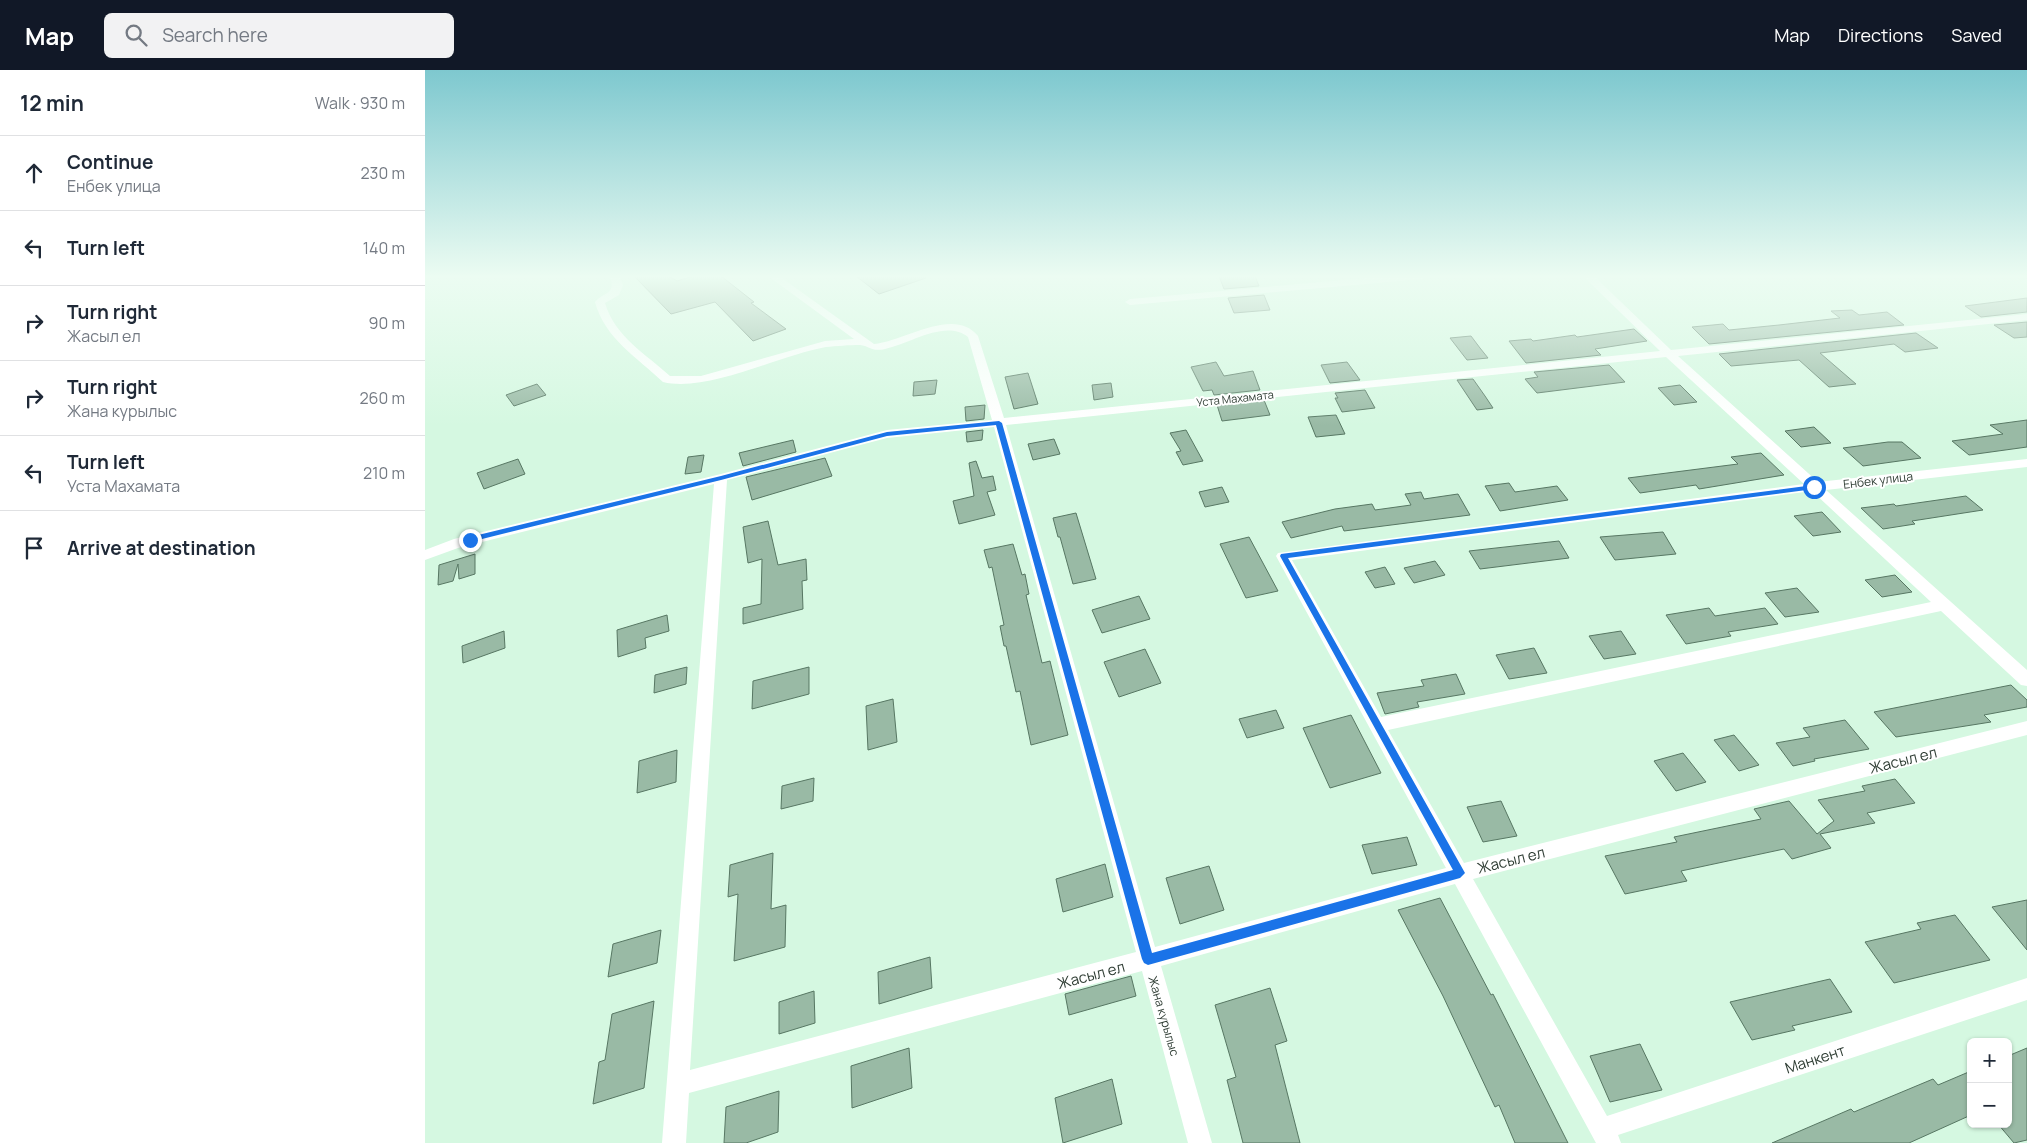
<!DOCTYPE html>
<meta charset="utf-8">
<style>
:root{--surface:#fff;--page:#f2f2f3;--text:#1f2937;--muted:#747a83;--line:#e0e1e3;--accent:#111827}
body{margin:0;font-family:Manrope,sans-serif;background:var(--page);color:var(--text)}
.controls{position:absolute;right:15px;bottom:15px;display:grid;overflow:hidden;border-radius:8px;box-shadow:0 1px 4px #0004}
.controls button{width:45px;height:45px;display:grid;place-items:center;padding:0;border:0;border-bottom:1px solid var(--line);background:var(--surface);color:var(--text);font:25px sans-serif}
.stop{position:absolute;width:15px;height:15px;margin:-11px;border:4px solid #1a73e8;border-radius:50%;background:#fff}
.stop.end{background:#1a73e8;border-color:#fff;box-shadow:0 1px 5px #0008}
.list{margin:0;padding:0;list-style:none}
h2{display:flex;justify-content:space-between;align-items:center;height:65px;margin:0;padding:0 20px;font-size:21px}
h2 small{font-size:16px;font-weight:400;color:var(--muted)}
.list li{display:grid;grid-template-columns:32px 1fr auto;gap:15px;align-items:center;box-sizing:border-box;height:75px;padding:0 20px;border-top:1px solid var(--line)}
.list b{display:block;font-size:19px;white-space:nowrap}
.list p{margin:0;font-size:16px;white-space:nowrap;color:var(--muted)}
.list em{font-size:16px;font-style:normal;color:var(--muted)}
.icon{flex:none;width:28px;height:28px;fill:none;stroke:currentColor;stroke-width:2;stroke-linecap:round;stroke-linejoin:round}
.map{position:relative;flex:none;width:1602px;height:1073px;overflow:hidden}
header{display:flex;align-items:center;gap:30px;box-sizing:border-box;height:70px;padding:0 25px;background:var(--accent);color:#fff}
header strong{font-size:24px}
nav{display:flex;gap:28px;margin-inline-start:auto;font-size:18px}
.search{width:350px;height:45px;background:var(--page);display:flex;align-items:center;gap:12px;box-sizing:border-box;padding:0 18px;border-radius:8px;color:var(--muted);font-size:19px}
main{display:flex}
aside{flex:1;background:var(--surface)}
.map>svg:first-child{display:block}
.building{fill:#99baa5;stroke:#577763}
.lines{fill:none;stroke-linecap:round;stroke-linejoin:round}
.minor{fill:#fff;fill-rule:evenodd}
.route{fill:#1a73e8}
.labels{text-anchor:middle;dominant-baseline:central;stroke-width:4;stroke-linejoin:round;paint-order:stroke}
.far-street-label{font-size:11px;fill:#303e35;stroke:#fff}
.street-label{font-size:12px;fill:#303e35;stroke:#fff}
.near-street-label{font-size:15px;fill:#303e35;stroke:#fff}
</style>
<header>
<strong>Map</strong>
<div class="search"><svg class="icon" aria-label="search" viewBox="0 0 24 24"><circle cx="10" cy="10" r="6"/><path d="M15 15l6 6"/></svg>Search here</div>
<nav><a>Map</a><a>Directions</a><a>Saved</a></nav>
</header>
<main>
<aside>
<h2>12 min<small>Walk · 930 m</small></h2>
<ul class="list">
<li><svg class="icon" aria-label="ahead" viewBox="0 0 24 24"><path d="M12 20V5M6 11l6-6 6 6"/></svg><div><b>Continue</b><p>Енбек улица</p></div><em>230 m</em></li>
<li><svg class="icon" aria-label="left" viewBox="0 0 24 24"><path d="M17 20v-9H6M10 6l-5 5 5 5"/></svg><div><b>Turn left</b></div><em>140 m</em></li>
<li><svg class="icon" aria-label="right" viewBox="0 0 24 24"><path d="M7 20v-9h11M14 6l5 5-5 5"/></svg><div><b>Turn right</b><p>Жасыл ел</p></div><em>90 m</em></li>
<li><svg class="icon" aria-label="right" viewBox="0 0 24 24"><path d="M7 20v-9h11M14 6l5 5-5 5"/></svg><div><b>Turn right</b><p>Жана курылыс</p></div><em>260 m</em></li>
<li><svg class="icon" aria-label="left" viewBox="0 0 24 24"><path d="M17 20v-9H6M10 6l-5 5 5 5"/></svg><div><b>Turn left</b><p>Уста Махамата</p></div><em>210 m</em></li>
<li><svg class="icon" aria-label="arrive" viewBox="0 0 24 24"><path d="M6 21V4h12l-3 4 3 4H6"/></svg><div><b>Arrive at destination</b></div></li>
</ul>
</aside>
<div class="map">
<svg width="1602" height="1073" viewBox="0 0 1602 1073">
<rect width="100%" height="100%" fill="#d5f8e1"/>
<g class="building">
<path d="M209,206H244L252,211L268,206H296L329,232L326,233L361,259L328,271L290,232L246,244Z"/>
<path d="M431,206H500L501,208L454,224Z"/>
<path d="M794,206H830L834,216L799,219Z"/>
<path d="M839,225L845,240L809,243L803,228Z"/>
<path d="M1602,228V242L1556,247L1540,236Z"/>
<path d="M1427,240L1434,245L1462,242L1479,255L1284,274L1267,257L1298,254L1304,260L1354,255L1415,248L1406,241Z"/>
<path d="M1602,252V267L1589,268L1569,255Z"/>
<path d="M1209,259L1222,271L1170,279L1176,285L1101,293L1084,271L1106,269L1108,271L1150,265L1152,267Z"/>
<path d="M1491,263L1513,278L1480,282L1469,274L1395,283L1431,314L1404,317L1374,290L1306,296L1294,284Z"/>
<path d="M1046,266L1055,278L1063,288L1042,290L1025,268Z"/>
<path d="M791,292L799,306L828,301L835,320L789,325L787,320L778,321L766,297Z"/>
<path d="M922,292L935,310L905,313L896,295Z"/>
<path d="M1184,295L1200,312L1112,323L1100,309L1113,307L1109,302Z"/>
<path d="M603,303L613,334L589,339L580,307Z"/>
<path d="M1048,309L1060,326L1068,338L1052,340L1032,310Z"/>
<path d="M512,310L510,324L488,326L489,312Z"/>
<path d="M686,313L688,327L669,330L667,315Z"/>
<path d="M112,314L121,325L89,336L81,325Z"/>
<path d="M1255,315L1272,332L1249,335L1233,318Z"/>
<path d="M940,320L950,338L917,342L910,328H913L910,323Z"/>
<path d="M839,330L845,345L797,351L792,335Z"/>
<path d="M560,335L559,349L541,351L540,337Z"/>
<path d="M911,345L920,364L891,367L883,347Z"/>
<path d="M1602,350V377L1544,385L1527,371L1578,364L1565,355Z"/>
<path d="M1389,357L1406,373L1376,377L1360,361Z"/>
<path d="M558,360L557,370L542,372L541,362Z"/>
<path d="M761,360L778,391L758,395L751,382L756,381L745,363Z"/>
<path d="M629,369L635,384L608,390L603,374Z"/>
<path d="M368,370L371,382L318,396L314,383Z"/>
<path d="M1463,372H1477L1496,388L1438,396L1418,378Z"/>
<path d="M1336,383L1359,405L1274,419L1271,415L1215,423L1203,408L1313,394L1306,387Z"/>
<path d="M279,385L276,402L260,404L263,387Z"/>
<path d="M400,388L407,406L327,430L321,407Z"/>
<path d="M93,389L100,404L59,419L52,403Z"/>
<path d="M551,391L557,408L568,406L571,420L562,422L570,445L534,454L528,431L549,426L544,393Z"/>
<path d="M1084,413L1090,422L1132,416L1143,430L1075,441L1060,416Z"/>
<path d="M797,417L804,432L780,437L774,422Z"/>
<path d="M996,422L999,429L1033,424L1045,445L919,461L917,456L866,468L857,452L910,439L947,434L950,440L986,435L980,424Z"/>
<path d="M1541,426L1558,440L1487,451L1490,454L1458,459L1436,438L1469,434L1471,436Z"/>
<path d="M1397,442L1416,462L1388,466L1369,446Z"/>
<path d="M651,443L671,509L648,514L635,467H633L628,448Z"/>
<path d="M343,451L353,495L381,489L382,510L377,511L378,539L318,554V538L336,534L337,489L323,493L318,457Z"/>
<path d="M1238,462L1251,484L1190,490L1175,467Z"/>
<path d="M824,467L853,521L821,528L795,474Z"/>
<path d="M1134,471L1144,488L1055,499L1044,481Z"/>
<path d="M588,474L597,505L600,504L604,524L601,525L617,593L625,591L643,665L606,675L595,621L591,622L581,576H579L575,556L579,555L567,497L564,498L559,480Z"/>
<path d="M50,484V504L34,509L33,494L28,511L13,515L14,495Z"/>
<path d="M1010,491L1020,505L989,513L979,498Z"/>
<path d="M960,497L970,514L950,518L940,502Z"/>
<path d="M1470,505L1487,522L1457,527L1440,510Z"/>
<path d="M1372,518L1394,542L1360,547L1340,523Z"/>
<path d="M714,526L725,549L677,563L667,540Z"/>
<path d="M1284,538L1290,546L1340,538L1353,554L1303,562L1306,566L1261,574L1241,545Z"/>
<path d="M242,545L244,561L220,568L221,578L193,587L192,560Z"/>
<path d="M79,561L80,578L38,593L37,576Z"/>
<path d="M1196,561L1211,584L1179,589L1164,566Z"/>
<path d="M1109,578L1122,603L1084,609L1071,585Z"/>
<path d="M720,579L736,613L694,627L679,592Z"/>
<path d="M262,597L261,614L229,623L230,605Z"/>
<path d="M384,597V624L327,639L328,611Z"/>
<path d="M1031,604L1040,624L992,632L994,637L960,644L952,623L999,616L996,610Z"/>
<path d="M1586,615L1602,630V637L1559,645L1566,652L1471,667L1449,642Z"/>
<path d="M468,629L472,672L443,680L441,636Z"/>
<path d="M851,640L859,658L822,668L814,649Z"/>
<path d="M926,645L956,703L905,718L878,658Z"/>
<path d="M1420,650L1444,679L1389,689L1390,691L1368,696L1351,673L1385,667L1378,658Z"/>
<path d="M1309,665L1334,695L1314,701L1289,670Z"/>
<path d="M252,680L251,712L212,723L214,691Z"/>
<path d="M1258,683L1281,712L1251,721L1229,691Z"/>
<path d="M389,708L388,731L356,739L357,716Z"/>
<path d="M1470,709L1490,733L1442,743L1450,753L1395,764L1406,778L1367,789L1359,779L1256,801L1262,811L1200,824L1180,786L1252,772L1249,767L1336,749L1329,739L1364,731L1392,764L1409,751L1393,730L1440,721L1437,716Z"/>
<path d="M1076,731L1092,766L1058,772L1042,737Z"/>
<path d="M982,767L992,795L947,804L937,775Z"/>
<path d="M348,783L346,839L361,835L360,877L309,891L313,824L303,827L305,795Z"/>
<path d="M680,794L688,827L638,842L631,809Z"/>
<path d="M784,796L799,840L755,854L741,808Z"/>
<path d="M1015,828L1066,925L1068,924L1143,1073H1090L1074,1035L1070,1037L1018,926L973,840Z"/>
<path d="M1602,830V880L1567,837Z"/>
<path d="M1530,845L1565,890L1469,913L1440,872L1496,859L1492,853Z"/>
<path d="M236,860L232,893L183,907L188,874Z"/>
<path d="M505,887L507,918L454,934L453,902Z"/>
<path d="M706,906L711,926L644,945L640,924Z"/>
<path d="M1405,909L1427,942L1367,956L1370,960L1327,970L1305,932Z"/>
<path d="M845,918L862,971L850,975L875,1073H818L802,1010L811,1007L790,935Z"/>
<path d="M389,921L390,953L354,964V932Z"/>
<path d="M229,931L219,1018L168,1034L174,992L180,990L187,944Z"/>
<path d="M1215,974L1237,1020L1185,1032L1165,986Z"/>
<path d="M484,978L487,1018L427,1038L426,996Z"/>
<path d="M1602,978V1070L1589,1073L1573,1054H1583V986Z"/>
<path d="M1546,1001V1045L1484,1073H1347L1426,1039L1429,1042L1508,1009L1513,1015Z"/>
<path d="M687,1009L697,1054L638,1073L630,1028Z"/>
<path d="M354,1021L353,1062L321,1073H299L301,1037Z"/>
</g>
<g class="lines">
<g class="minor">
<path d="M185,206H195L198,215L194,225L180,233C190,267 221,284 245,306H276L400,271L429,269L343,206H354L449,274C480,271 529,236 553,266L579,348L1235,281L1158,206H1169L1246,280L1602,244V250L1253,286L1393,412L1602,389V397L1401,420L1602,600V616L1596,615L1516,541L963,660L1039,793L1602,651V665L1048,809L1182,1046L1602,908V930L1193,1065L1196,1073H1171L1030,814L736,896L787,1073H763L717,901L264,1023L261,1073H237L289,414L33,478L0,490V480L29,469L296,404L462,360L567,350L543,267C520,249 485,274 460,279C446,282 445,276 435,275C424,275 411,276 401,277C355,285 282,323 238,312C212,287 180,269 170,232C180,221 191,225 185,206ZM1241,287L1379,414L853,483L851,486L1021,798L730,877L581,355ZM569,357L711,882L265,1000L302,410L462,368ZM1387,421L1506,532L956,647L867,490Z"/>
<path d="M964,206H1002L997,209L705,235L700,232L705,229Z"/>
</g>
</g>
<linearGradient id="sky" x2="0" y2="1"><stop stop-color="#7ec8cf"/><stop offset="0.58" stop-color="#ecfcf2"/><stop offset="1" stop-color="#ecfcf2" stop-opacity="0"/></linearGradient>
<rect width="1602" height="356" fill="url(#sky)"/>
<path class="route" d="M574,351L577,353L727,883L1028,800L855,486L856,484L1389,415L1393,417L1389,419L863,488L1040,803L1035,808L723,895L719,893L717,889L571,355L462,366L296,410L45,472L41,470L45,467L296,406L462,362Z"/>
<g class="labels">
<g class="far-street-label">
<text transform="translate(810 328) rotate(-6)">Уста Махамата</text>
</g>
<g class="street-label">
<text transform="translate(1453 410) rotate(-7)">Енбек улица</text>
<text transform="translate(739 946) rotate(74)">Жана курылыс</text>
</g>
<g class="near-street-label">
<text transform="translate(1478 690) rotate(-14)">Жасыл ел</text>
<text transform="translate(1086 790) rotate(-14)">Жасыл ел</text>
<text transform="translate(666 905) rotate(-15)">Жасыл ел</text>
<text transform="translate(1390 989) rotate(-18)">Манкент</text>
</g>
</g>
</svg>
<div class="controls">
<button>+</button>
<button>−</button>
</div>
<div class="stop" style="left:1389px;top:417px"></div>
<div class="stop end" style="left:45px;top:470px"></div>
</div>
</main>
